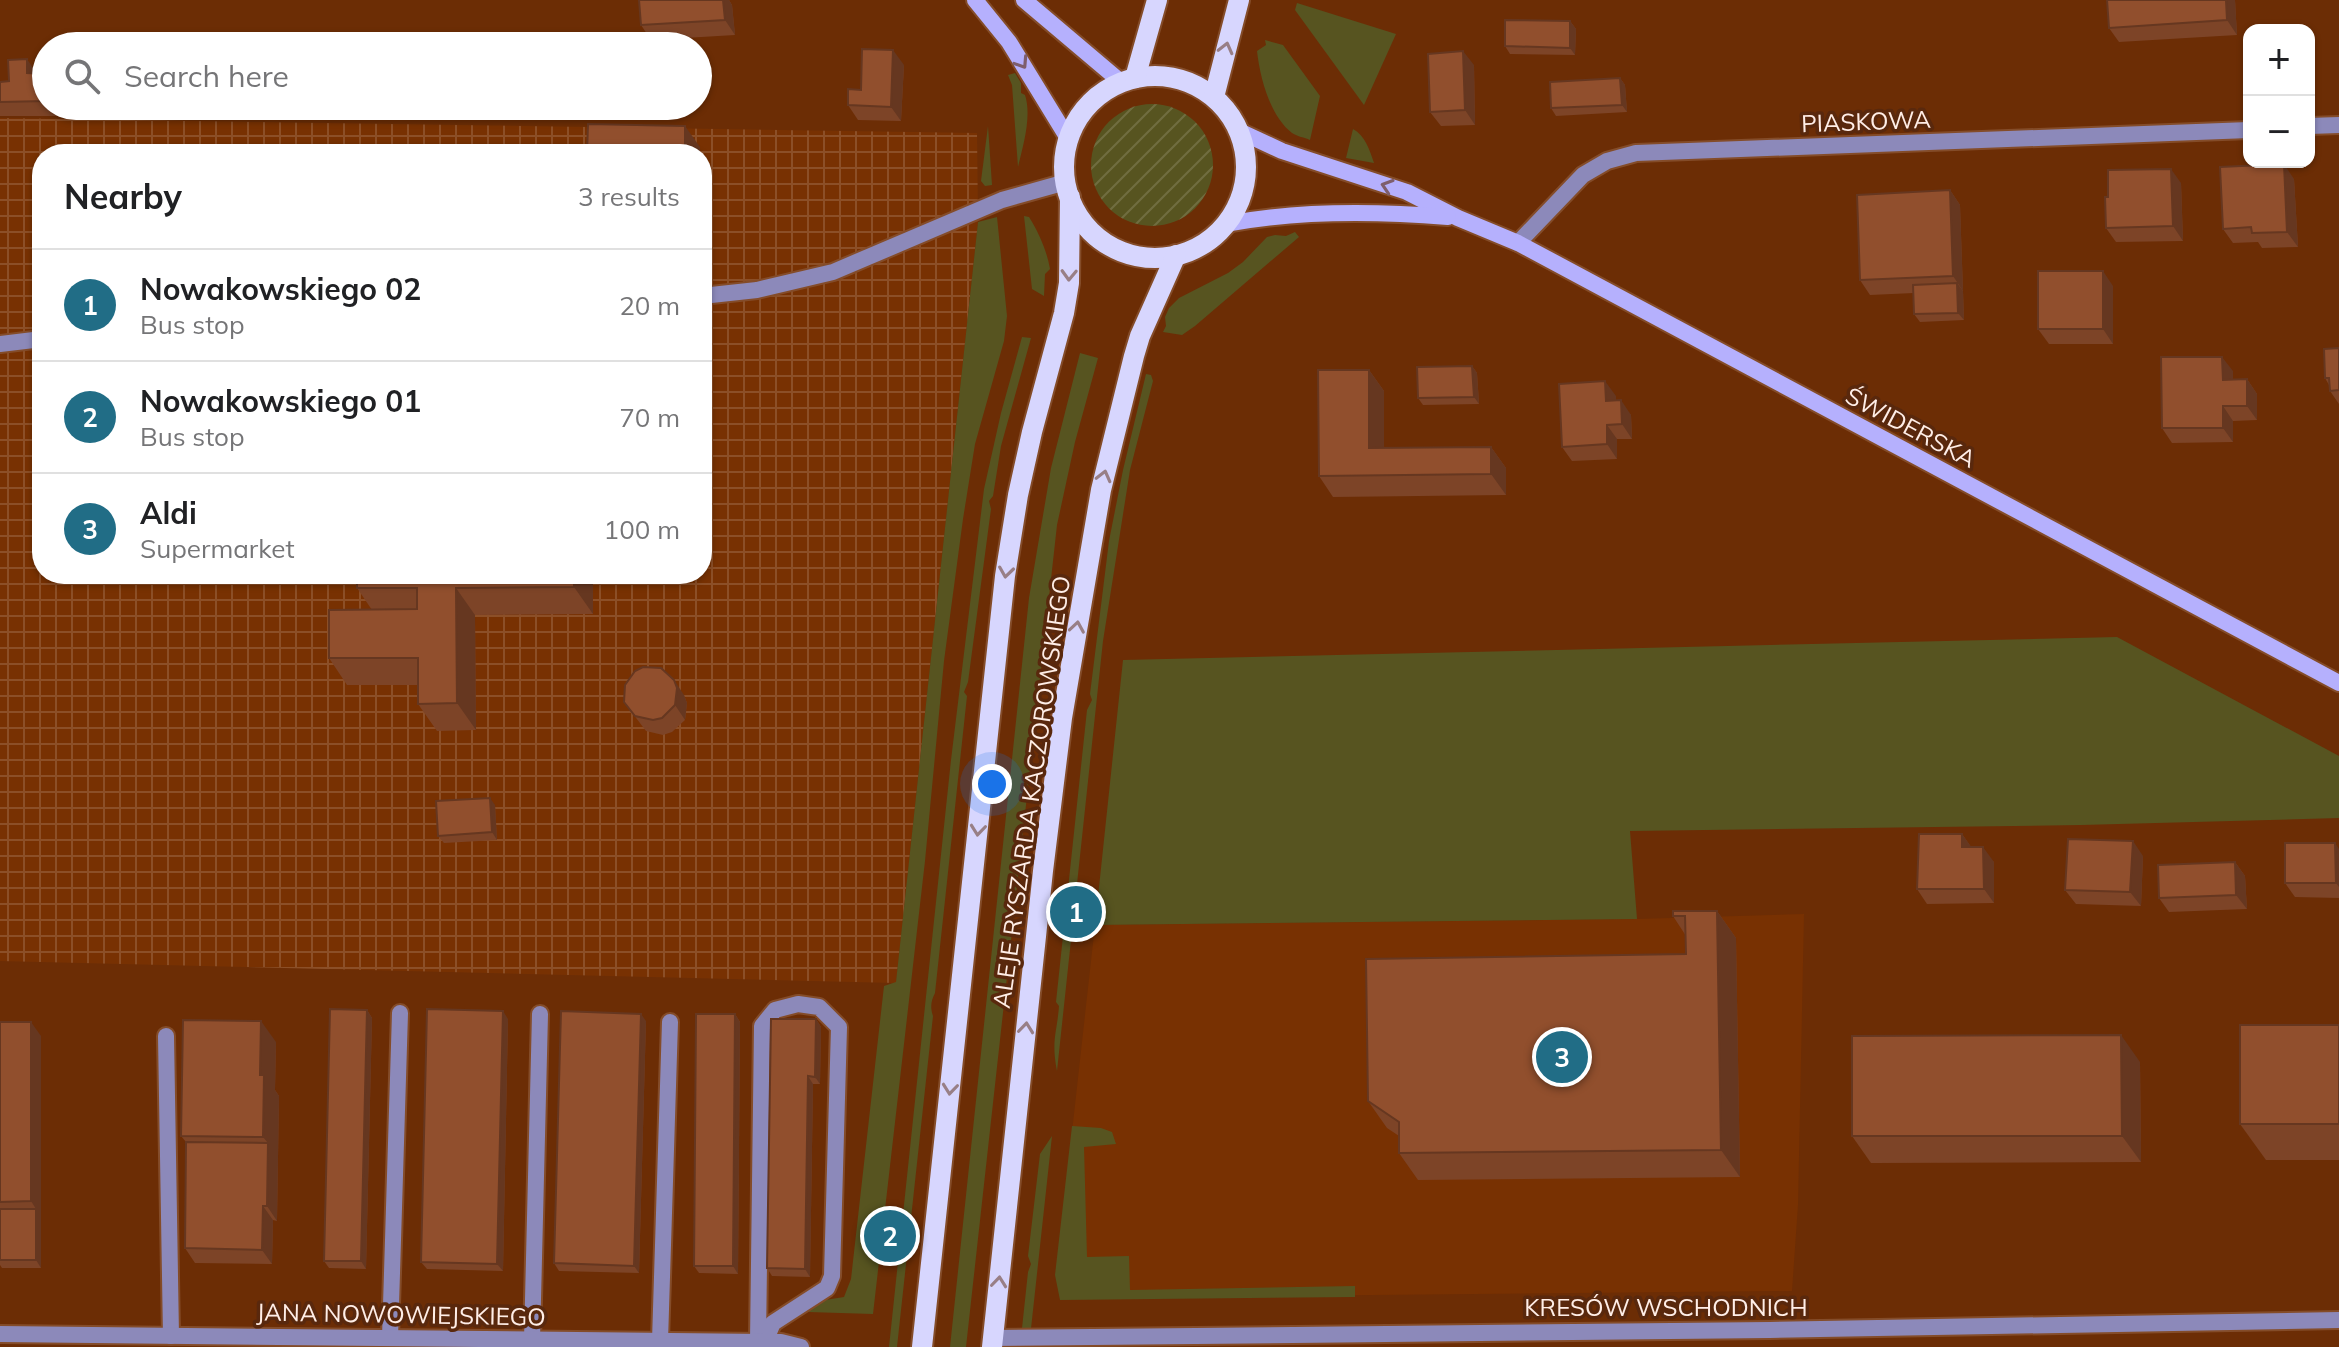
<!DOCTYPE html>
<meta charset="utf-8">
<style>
:root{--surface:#fff;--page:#f6f6f6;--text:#202124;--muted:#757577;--line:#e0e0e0;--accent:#216d86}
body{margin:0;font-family:Mulish,sans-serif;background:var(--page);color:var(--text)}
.controls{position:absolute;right:24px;top:24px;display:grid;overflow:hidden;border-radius:16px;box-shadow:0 2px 6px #0004}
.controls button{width:72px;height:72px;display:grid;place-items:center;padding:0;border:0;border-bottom:2px solid var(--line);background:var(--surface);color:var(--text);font:40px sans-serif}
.you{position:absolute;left:992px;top:784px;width:28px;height:28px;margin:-20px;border:6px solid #fff;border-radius:50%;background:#1a73e8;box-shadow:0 0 0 12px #1a73e833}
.badge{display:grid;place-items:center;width:52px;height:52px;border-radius:50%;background:var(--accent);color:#fff;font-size:26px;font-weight:700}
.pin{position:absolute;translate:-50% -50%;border:4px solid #fff;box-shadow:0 2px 8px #0006}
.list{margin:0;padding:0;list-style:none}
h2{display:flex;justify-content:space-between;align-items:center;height:104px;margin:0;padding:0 32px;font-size:34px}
h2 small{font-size:26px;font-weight:400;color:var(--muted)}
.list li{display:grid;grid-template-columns:52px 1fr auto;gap:24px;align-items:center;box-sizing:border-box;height:112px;padding:0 32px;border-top:2px solid var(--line)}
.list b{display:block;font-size:30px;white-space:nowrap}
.list p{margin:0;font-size:26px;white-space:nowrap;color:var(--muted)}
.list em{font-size:26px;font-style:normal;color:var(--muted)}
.icon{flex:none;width:44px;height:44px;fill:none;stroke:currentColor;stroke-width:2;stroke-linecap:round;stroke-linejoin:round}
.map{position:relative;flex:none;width:2339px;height:1347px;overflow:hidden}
.search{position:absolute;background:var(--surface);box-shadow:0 2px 6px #0004;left:32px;top:32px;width:680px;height:88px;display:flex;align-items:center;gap:20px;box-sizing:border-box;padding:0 28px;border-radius:44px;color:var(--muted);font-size:30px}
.panel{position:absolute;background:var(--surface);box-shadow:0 2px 6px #0004;left:32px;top:144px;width:680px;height:440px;border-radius:32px}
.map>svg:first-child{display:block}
.built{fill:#783102}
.industrial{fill:url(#industrial-grid);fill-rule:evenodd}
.grass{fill:#575420}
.garden{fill:url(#garden-furrows)}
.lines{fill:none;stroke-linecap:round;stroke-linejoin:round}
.service-casing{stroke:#844c29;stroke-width:20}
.minor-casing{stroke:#844c29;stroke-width:20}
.secondary-casing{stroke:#844c29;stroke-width:20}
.primary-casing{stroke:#844c29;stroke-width:24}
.service{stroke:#8c89ba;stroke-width:16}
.minor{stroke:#8c89ba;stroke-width:16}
.secondary{stroke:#b5b0fd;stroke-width:16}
.primary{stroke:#d7d6fe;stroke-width:20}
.wall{fill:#7d4427}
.shaded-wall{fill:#663720}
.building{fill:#914f2d;stroke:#663720;stroke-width:2}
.oneway{stroke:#987f86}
.oneway2{stroke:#7e5e6d}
.labels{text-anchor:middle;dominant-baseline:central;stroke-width:7;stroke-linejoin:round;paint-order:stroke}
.street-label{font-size:24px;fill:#ffeee7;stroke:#59280d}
</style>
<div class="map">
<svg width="2339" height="1347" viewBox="0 0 2339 1347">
<defs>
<pattern id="industrial-grid" width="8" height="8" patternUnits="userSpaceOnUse" patternTransform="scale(2)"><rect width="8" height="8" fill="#783102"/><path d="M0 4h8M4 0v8" fill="none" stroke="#8c4f27"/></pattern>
<pattern id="garden-furrows" width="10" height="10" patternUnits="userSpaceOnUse" patternTransform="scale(2)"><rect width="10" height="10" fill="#575420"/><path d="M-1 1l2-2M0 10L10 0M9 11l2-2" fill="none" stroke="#706d40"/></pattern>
</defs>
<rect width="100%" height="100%" fill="#6c2d05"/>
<path class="built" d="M1804,914L1798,1205L1792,1291L1068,1298L1057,1267L1095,925L1637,919Z"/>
<path class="industrial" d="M0,118L977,133L978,222L896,983L0,961ZM42,154H702V574H42Z"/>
<g class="grass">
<path d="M1297,3L1396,34L1364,105L1295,10Z"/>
<path d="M1265,40L1283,45L1320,96L1310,140C1304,137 1298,137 1292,133C1270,116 1260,78 1257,51L1266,45Z"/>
<path d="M1015,73L1021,83V93L1025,95C1032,116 1023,146 1018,167L1012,85L1008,75Z"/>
<path d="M988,126L992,185L985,186L981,181Z"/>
<path d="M1353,129C1365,135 1370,151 1374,163L1346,158Z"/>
<path d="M1024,216L1029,217C1039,233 1047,251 1050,269L1045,274L1044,296L1032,289Z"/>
<path d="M997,217L1007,316L1004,341L975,444L963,519L944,661L925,861L873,1314L808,1312L825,1300L844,1297L851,1279L884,986L896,982L978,222Z"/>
<path d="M1295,232L1299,237L1195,326L1182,335L1163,332L1166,326L1165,317L1169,308L1179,298L1228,273L1243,262L1267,237L1275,235L1286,236Z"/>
<path d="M1022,337L1031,338L1001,446L993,496L989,501L991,509L968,682L964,692L967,696L935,993C931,1001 930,1007 933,1016L897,1347H889L951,760L984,489L1001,413Z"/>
<path d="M1080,353L1098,358L1075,442L1057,525L966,1347H950L1029,598L1051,468Z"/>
<path d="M1146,374L1151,375L1153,381L1130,470L1103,641L1057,1071C1051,1040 1057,1033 1059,1006L1056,1002L1087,710L1092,700L1090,694L1109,541L1123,470Z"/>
<path d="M2117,637L2339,756V818L2081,825L1630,831L1637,919L1095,925L1123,660Z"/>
<path d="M1072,1126L1101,1128L1112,1132L1116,1144L1084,1147L1087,1257L1129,1256L1130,1290L1355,1286V1297L1060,1300L1055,1275Z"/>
<path d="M1052,1136L1029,1347H1020L1028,1272L1031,1264L1028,1256L1040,1154Z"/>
</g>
<circle class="garden" cx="1152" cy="165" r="61"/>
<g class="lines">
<defs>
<g id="service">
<path d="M702,296L757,290L833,272L1002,200L1066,182"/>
<path d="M0,344L42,339"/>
<path d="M166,1036L171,1336"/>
<path d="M390,1338L400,1013"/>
<path d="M532,1340L540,1014"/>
<path d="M660,1341L670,1022"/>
<path d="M758,1342L762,1026L775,1010L798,1004L819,1007L839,1027L832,1276L827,1288L773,1323L765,1342"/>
</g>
<g id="minor">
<path d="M2309,126L2339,125"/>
<path d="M1518,243L1583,175L1607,161L1636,153L2249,130"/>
<path d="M0,1334L765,1342H781L801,1347"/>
<path d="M993,1338L1770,1330L2339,1320"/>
</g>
<g id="secondary">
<path d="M975,0L1009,42L1069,140"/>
<path d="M1024,0L1121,82"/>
<path d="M1239,131L1282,151L1407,192L1458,218L1518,243L2339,683"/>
<path d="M1226,224C1299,210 1374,211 1448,217"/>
</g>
<g id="primary">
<circle cx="1155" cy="167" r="91"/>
<path d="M1135,78L1157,0"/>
<path d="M1214,97L1239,0"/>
<path d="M922,1347L1005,576L1018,495L1032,432L1064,313L1069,283L1070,197"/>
<path d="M992,1347L1043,871L1062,718L1101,490L1134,356L1140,336L1176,255"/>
</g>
</defs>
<use href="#service" class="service-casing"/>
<use href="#minor" class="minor-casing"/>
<use href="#secondary" class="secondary-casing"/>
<use href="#primary" class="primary-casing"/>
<use href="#service" class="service"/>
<use href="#minor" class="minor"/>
<use href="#secondary" class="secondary"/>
<use href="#primary" class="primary"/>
</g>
<g class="wall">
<path d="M639,0H729L732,5L735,35L651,40L641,25Z"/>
<path d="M2107,0H2235L2237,35L2119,42L2109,28Z"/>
<path d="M1570,21L1576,29L1575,55L1510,54L1505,46Z"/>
<path d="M904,65L901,121L858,120L848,105L861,90Z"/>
<path d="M1474,65L1475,125L1441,126L1430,112Z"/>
<path d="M37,73L46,74V106H64V116H0V82L9,81Z"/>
<path d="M1620,78L1625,85L1627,112L1556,116L1551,108Z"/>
<path d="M536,106H643V115L541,113Z"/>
<path d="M2294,179L2298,247L2262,248L2258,242L2233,243L2223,229Z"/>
<path d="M702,182L709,192L708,272H702Z"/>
<path d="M2181,183L2183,241L2116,242L2106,228L2108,197Z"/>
<path d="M1950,190L1960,205L1964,320L1920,322L1914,314V293L1870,295L1860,280Z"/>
<path d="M2113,286V344H2049L2038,329Z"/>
<path d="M2339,348V404L2330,391L2329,385L2325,378Z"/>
<path d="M1472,366L1477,373L1479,404L1423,405L1418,398Z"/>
<path d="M1369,370L1384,391V448L1491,447L1506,468V495L1333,497L1319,476Z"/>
<path d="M2233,371V380L2247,379L2257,394V420L2233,421V442L2172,443L2162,428Z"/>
<path d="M1616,396V401L1631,415L1632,439H1617V459L1572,461L1562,447Z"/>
<path d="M593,574V614L475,615L476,730L437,731L418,704V685H347L329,658L372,610L357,588Z"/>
<path d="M684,695L687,703L685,720L672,732L663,735L646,731L624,702Z"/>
<path d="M495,805L497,840L444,843L438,836Z"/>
<path d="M1962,834L1971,847L1994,862V903L1927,904L1917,889Z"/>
<path d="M2339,849V898L2295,897L2285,883Z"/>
<path d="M2143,856L2141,906L2076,904L2065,890Z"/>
<path d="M2235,862L2245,876L2247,909L2169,912L2159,898Z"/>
<path d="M1717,911L1736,938L1740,1177L1418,1180L1399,1153V1136L1387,1128L1368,1101L1686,954V936L1673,916Z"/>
<path d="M367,1010L372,1018L366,1269L329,1268L324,1261Z"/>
<path d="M735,1014L740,1022L738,1274L699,1273L694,1266Z"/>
<path d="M508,1019L503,1271L427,1269L421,1262Z"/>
<path d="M816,1019L821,1027L820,1084H813L810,1277L772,1276L767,1268Z"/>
<path d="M646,1021L639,1273L559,1271L554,1263Z"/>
<path d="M0,1022L41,1036V1268H2L0,1265Z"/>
<path d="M2339,1025V1160H2266L2240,1124Z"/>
<path d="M276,1042L275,1090L279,1096L277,1221L273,1220L272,1264L195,1263L185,1248L186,1142L181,1136Z"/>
<path d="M2140,1062L2141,1162L1871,1163L1852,1136Z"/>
</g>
<g class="shaded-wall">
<path d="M723,0H729L732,5L735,35L725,20Z"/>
<path d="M2226,0H2235L2237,35L2227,20Z"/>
<path d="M1570,21L1576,29L1575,55L1570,48Z"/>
<path d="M893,50L904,65L901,121L891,107Z"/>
<path d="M1463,51L1474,65L1475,125L1465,110Z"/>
<path d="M27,59L37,74L27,73Z"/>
<path d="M1620,78L1625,85L1627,112L1622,105Z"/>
<path d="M57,106H64V116Z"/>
<path d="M637,106H643V115Z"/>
<path d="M685,126L700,147V154H685Z"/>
<path d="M2284,164L2294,179L2298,247L2287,232Z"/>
<path d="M2171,169L2181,183L2183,241L2173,226Z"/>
<path d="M702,182L709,192L708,272L702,264Z"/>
<path d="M1950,190L1960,205L1963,291L1953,276Z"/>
<path d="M2103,271L2113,286V344L2103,329Z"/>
<path d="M1957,283L1963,291L1964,320L1958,313Z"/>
<path d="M2222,357L2233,371V394L2223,380Z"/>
<path d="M1472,366L1477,373L1479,404L1474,397Z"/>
<path d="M1369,370L1384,391V469L1369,448Z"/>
<path d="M2247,379L2257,394V420L2247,406Z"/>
<path d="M1605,381L1616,396V416L1606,401Z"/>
<path d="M1621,400L1631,415L1632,439L1622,424Z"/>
<path d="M2223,406L2233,421V442L2223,428Z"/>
<path d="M1607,425L1617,439V459L1607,444Z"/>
<path d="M1491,447L1506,468V495L1491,474Z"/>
<path d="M574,574H593V614L574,587Z"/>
<path d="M456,588L475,615L476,730L457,703Z"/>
<path d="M674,680L684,695L687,703L685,720L675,705Z"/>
<path d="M490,798L495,805L497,840L492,832Z"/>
<path d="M1962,834L1972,848L1962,847Z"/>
<path d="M2133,841L2143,856L2141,906L2130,892Z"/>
<path d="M2335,843L2339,849V887L2336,883Z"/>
<path d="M1983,847L1994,862V903L1984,889Z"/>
<path d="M2235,862L2245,876L2247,909L2236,895Z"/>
<path d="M1717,911L1736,938L1740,1177L1721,1150Z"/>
<path d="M367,1010L372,1018L366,1269L361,1261Z"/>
<path d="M503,1011L508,1019L503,1271L497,1264Z"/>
<path d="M641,1014L646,1021L639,1273L634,1266Z"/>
<path d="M735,1014L740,1022L738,1274L733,1266Z"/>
<path d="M816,1019L821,1027L820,1084L815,1077Z"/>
<path d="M261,1021L276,1042L275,1090L279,1096L277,1221L267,1206L268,1143L263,1137L260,1075Z"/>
<path d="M31,1022L41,1036V1268L36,1260V1209L31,1201Z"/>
<path d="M2121,1035L2140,1062L2141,1162L2122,1136Z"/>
<path d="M808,1076L813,1084L810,1277L805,1269Z"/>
<path d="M263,1206L273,1220L272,1264L262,1250Z"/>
</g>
<g class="building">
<path d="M639,0H723L725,20L641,25Z"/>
<path d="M2107,0H2226L2227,20L2109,28Z"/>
<path d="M1505,20L1570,21V48L1505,46Z"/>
<path d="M862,49L893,50L891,107L848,105V89L861,90Z"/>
<path d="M1463,51L1465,110L1430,112L1428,54Z"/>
<path d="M27,59V73L46,74V101L0,102V82L9,81L8,60Z"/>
<path d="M1620,78L1622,105L1551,108L1550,82Z"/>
<path d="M588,124L685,126V154H587Z"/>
<path d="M2284,164L2287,232L2252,233L2251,227L2223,229L2220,167Z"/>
<path d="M2171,169L2173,226L2106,228L2105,197H2108V170Z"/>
<path d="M1950,190L1953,276L1860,280L1857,195Z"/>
<rect x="2038" y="271" width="65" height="58"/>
<path d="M1957,283L1958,313L1914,314L1913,285Z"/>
<path d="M2339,348V390L2330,391L2329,378H2325L2324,349Z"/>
<path d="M2161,357H2222L2223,380L2247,379V406H2223V428H2162Z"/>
<path d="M1472,366L1474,397L1418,398L1417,367Z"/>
<path d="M1318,370H1369V448L1491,447V474L1319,476Z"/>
<path d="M1605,381L1606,401L1621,400L1622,424L1607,425V444L1562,447L1559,384Z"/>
<path d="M357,574H574V587L456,588L457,703L418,704V658H329V610L417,609V588H357Z"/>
<path d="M643,667L661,668L674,680L677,688L675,705L662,718L653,720L635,716L624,702L625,685L635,671Z"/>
<path d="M490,798L492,832L438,836L436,801Z"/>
<path d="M1919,834H1962V847H1983L1984,889H1917Z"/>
<path d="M2068,839L2133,841L2130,892L2065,890Z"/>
<path d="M2285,843H2335L2336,883H2285Z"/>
<path d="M2235,862L2236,895L2159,898L2158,865Z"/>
<path d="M1673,911H1717L1721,1150L1399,1153V1122L1368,1101L1366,959L1686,954L1685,916H1673Z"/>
<path d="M330,1009L367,1010L361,1261H324Z"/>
<path d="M427,1009L503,1011L497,1264L421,1262Z"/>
<path d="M561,1011L641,1014L634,1266L554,1263Z"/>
<path d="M696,1014H735L733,1266H694Z"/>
<path d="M771,1019H816L815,1077L808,1076L805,1269L767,1268Z"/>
<path d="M183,1020L261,1021L260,1075H264L263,1137L181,1136Z"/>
<path d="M0,1022H31V1201L0,1202Z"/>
<rect x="2240" y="1025" width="99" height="99"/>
<path d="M2121,1035L2122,1136H1852V1036Z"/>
<path d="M186,1142L268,1143L267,1206H263L262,1250L185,1248Z"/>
<rect x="0" y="1209" width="36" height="51"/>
</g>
<defs><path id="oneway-chevron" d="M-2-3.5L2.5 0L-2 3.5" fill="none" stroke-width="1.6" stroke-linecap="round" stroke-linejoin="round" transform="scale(2)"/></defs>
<g class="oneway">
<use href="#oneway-chevron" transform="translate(1226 48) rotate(-76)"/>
<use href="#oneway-chevron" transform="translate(1069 275) rotate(92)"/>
<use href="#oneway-chevron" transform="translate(1104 476) rotate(-76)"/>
<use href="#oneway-chevron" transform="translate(1006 572) rotate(98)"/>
<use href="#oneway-chevron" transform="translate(1077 627) rotate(-81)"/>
<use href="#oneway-chevron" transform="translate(978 830) rotate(96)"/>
<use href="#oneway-chevron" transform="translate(1026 1028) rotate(-84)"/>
<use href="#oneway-chevron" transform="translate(950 1089) rotate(96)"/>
<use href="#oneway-chevron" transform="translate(999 1282) rotate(-84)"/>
</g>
<g class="oneway2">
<use href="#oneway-chevron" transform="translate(1022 63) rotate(57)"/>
<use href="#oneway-chevron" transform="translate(1387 186) rotate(-162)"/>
</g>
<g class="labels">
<g class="street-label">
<text transform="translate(1866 121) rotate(-2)">PIASKOWA</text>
<text transform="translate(1911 427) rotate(28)">ŚWIDERSKA</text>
<text transform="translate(1031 792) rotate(-82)">ALEJE RYSZARDA KACZOROWSKIEGO</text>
<text x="1666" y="1307">KRESÓW WSCHODNICH</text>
<text transform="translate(401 1314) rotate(1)">JANA NOWOWIEJSKIEGO</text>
</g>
</g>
</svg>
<div class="controls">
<button>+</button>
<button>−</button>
</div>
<div class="you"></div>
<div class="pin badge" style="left:1076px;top:912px">1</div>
<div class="pin badge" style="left:890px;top:1236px">2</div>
<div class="pin badge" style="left:1562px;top:1057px">3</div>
<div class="search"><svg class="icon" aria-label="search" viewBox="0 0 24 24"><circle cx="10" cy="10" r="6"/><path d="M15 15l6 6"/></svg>Search here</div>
<section class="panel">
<h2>Nearby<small>3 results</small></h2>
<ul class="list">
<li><span class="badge">1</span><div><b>Nowakowskiego 02</b><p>Bus stop</p></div><em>20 m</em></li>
<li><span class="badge">2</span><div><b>Nowakowskiego 01</b><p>Bus stop</p></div><em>70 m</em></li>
<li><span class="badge">3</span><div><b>Aldi</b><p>Supermarket</p></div><em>100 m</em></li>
</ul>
</section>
</div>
